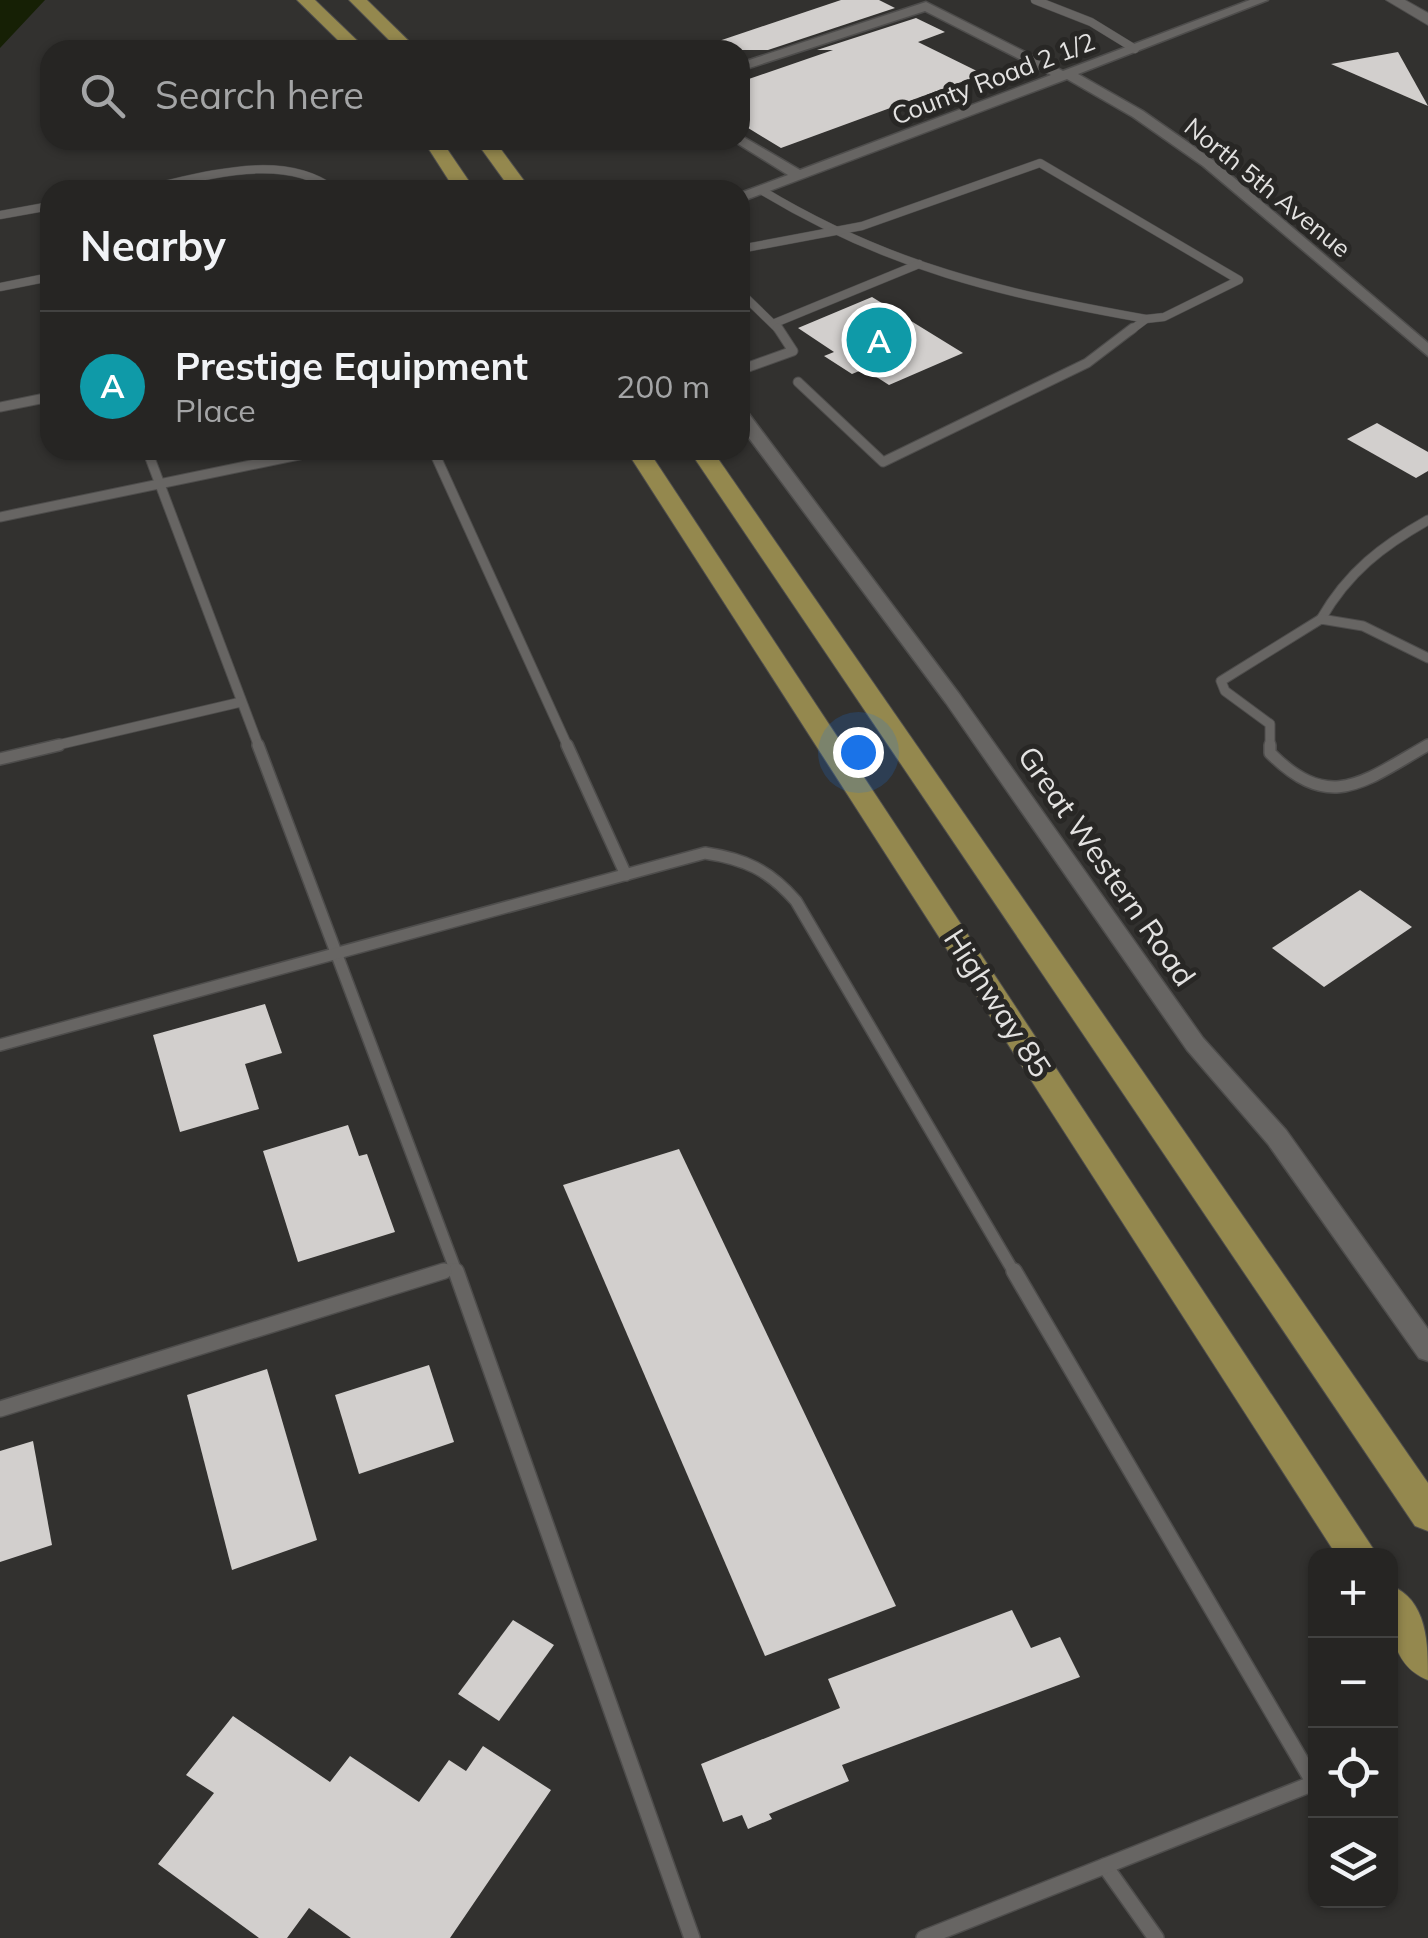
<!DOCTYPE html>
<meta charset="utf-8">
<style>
:root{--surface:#262523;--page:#323130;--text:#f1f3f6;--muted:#a4a5a6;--line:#424241;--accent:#b5acf8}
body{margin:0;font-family:Mulish,sans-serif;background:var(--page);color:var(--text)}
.controls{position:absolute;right:30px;bottom:30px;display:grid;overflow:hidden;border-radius:20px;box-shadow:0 2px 8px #0004}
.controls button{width:90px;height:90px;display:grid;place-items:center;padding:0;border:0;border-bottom:2px solid var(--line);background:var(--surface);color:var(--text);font:50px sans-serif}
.you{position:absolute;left:858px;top:752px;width:35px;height:35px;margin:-25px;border:8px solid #fff;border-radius:50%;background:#1a73e8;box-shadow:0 0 0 15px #1a73e833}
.badge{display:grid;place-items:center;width:65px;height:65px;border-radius:50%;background:var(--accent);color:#fff;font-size:32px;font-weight:700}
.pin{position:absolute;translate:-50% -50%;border:5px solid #fff;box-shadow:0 2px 10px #0006}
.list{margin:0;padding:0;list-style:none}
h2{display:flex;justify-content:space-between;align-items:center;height:130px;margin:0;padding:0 40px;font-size:42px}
h2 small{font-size:32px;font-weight:400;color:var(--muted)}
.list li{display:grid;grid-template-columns:65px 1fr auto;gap:30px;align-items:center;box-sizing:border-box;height:150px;padding:0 40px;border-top:2px solid var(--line)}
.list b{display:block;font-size:38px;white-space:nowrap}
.list p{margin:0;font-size:32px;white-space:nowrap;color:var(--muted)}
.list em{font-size:32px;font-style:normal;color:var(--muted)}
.icon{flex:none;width:55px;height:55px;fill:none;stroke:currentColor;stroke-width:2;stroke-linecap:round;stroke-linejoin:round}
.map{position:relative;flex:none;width:1428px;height:1938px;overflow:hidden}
.search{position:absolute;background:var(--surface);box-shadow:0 2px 8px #0004;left:40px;top:40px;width:710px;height:110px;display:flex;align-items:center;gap:25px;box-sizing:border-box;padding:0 35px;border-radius:30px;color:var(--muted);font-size:38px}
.panel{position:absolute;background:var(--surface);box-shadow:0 2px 8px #0004;left:40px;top:180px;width:710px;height:280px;border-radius:30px}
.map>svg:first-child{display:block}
.water{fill:#162005}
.building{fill:#d2cfcd}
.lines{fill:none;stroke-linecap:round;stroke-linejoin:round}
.service-far3-casing{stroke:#4e4d4c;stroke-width:9}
.service-far2-casing{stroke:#4e4d4c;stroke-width:11}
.service-far1-casing{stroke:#4e4d4c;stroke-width:14}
.service-casing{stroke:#4e4d4c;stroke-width:18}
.minor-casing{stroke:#4e4d4c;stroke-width:3}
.tertiary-casing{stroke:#4e4d4c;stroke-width:2}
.trunk-casing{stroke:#4e4d4c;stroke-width:2}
.service-far3{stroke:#676563;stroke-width:8}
.service-far2{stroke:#676563;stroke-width:9}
.service-far1{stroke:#676563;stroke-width:11}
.service{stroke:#676563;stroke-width:15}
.minor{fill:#676563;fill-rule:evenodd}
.tertiary{fill:#676563;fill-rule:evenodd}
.trunk{fill:#94884e;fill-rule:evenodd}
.labels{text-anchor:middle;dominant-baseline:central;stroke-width:10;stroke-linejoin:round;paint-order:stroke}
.far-street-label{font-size:25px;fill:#e3e2e1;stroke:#282725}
.street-label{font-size:30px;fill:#e3e2e1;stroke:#282725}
</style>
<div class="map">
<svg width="1428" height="1938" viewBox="0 0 1428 1938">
<rect width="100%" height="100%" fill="#32312f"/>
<path class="water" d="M0,0H45L0,48Z"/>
<g class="building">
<path d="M841,0H879L895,8L768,50H704V46Z"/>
<path d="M916,18L945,32L918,42L983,74L781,148L740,123V82L833,50H817Z"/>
<path d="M1398,52L1428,106L1331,64Z"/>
<path d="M872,297L963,353L889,385L864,369L852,374L824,356L834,352L798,328Z"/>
<path d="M1377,423L1428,452V471L1416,478L1347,439Z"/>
<path d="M1360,890L1412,927L1324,987L1272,948Z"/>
<path d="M265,1004L282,1053L245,1064L259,1109L180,1132L153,1035Z"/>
<path d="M348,1125L359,1156L367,1154L395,1232L298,1262L263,1151Z"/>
<path d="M679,1149L896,1606L765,1656L563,1185Z"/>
<path d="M429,1365L454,1442L359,1474L335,1395Z"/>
<path d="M267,1369L317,1540L232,1570L187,1395Z"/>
<path d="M33,1441L52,1545L0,1562V1451Z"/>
<path d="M1012,1610L1031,1648L1060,1637L1080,1677L842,1765L849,1781L769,1814L772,1819L748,1829L742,1815L723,1822L701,1764L840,1708L828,1679Z"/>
<path d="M513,1620L554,1645L499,1721L458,1694Z"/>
<path d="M233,1716L330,1782L350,1756L419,1802L449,1760L466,1771L483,1746L551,1790L450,1938H351L309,1908L287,1938H259L158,1864L214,1793L186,1775Z"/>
</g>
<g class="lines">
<defs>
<g id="service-far3">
<path d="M1035,0L1091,22L1135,49"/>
<path d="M141,190C201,178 281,150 334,190"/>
<path d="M761,190C888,267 1001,293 1146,319L1130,331"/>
<path d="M0,215L50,206"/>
<path d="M740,249L862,226L1040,163L1239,280L1164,317L1146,319"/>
<path d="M0,287L50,277"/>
<path d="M740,292L780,331"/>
<path d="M775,323L919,264"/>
</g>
<g id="service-far2">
<path d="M740,370L793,351L778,328"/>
<path d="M798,382L883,462L1087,363L1133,328"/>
<path d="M0,407L50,397"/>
<path d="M147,450L259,747"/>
<path d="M433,450L568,747"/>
<path d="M0,517L323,450"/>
<path d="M1321,619C1348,572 1382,546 1428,520"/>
<path d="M49,747L241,702"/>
<path d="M1270,747V724L1225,691L1221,681L1321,619L1363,626L1428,658"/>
<path d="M1424,747L1428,745"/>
</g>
<g id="service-far1">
<path d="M258,745L457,1274"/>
<path d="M567,745L626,875"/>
<path d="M1270,745V753C1331,814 1364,781 1428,745"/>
<path d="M0,759L59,745"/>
<path d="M0,1045L705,853C745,859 769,870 796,901L1015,1274"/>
<path d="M436,1274L452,1269"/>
</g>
<g id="service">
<path d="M456,1271L692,1938"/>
<path d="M0,1409L444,1271"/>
<path d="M1105,1866L1156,1938"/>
<path d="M924,1938L1314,1783L1014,1271"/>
</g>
<g id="minor">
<path d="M1250,0H1268L1078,74L1143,111L1213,160L1428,343V356L1203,166L1133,117L1067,79L740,202V193L788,175L735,142L740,140V135L800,170L1051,75L925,11L740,71V63L926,2L1063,71Z"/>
<path d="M740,409L746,410L960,695L1203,1038L1286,1130L1428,1329V1361L1419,1358L1268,1144L1187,1050L946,703L740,426Z"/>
</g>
<path id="tertiary" d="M1386,0H1405L1428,13V25Z"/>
<g id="trunk">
<path d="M297,0H315L367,50H348Z"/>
<path d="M349,0H367L418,50H399Z"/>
<path d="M423,140H441L475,190H455Z"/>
<path d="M475,140H494L531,190H511Z"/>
<path d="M626,450H648L1378,1556H1337Z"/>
<path d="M689,450H712L1428,1483V1531L1415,1526Z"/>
<path d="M1390,1585C1428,1600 1428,1644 1428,1680C1388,1664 1390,1621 1390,1585Z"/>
</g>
</defs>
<use href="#service-far3" class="service-far3-casing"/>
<use href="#service-far2" class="service-far2-casing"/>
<use href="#service-far1" class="service-far1-casing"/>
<use href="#service" class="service-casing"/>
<use href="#minor" class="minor-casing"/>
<use href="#tertiary" class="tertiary-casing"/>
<use href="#trunk" class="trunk-casing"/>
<use href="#service-far3" class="service-far3"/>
<use href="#service-far2" class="service-far2"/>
<use href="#service-far1" class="service-far1"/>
<use href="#service" class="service"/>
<use href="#minor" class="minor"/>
<use href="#tertiary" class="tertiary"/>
<use href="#trunk" class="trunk"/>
</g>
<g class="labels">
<g class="far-street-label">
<text transform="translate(993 78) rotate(-21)">County Road 2 1/2</text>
<text transform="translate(1268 187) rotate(39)">North 5th Avenue</text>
</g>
<g class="street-label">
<text transform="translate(1107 866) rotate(55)">Great Western Road</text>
<text transform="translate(998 1003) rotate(57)">Highway 85</text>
</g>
</g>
</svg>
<div class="controls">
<button>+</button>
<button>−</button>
<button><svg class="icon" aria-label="locate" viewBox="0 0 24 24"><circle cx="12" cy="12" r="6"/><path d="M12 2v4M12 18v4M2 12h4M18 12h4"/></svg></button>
<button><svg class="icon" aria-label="layers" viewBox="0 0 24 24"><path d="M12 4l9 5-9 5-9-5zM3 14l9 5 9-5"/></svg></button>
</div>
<div class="you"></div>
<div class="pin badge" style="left:879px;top:340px;background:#0f9aa8">A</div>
<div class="search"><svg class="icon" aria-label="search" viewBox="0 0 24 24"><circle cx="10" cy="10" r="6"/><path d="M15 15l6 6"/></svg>Search here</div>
<section class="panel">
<h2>Nearby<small></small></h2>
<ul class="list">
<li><span class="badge" style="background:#0f9aa8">A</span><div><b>Prestige Equipment</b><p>Place</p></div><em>200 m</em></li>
</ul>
</section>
</div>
